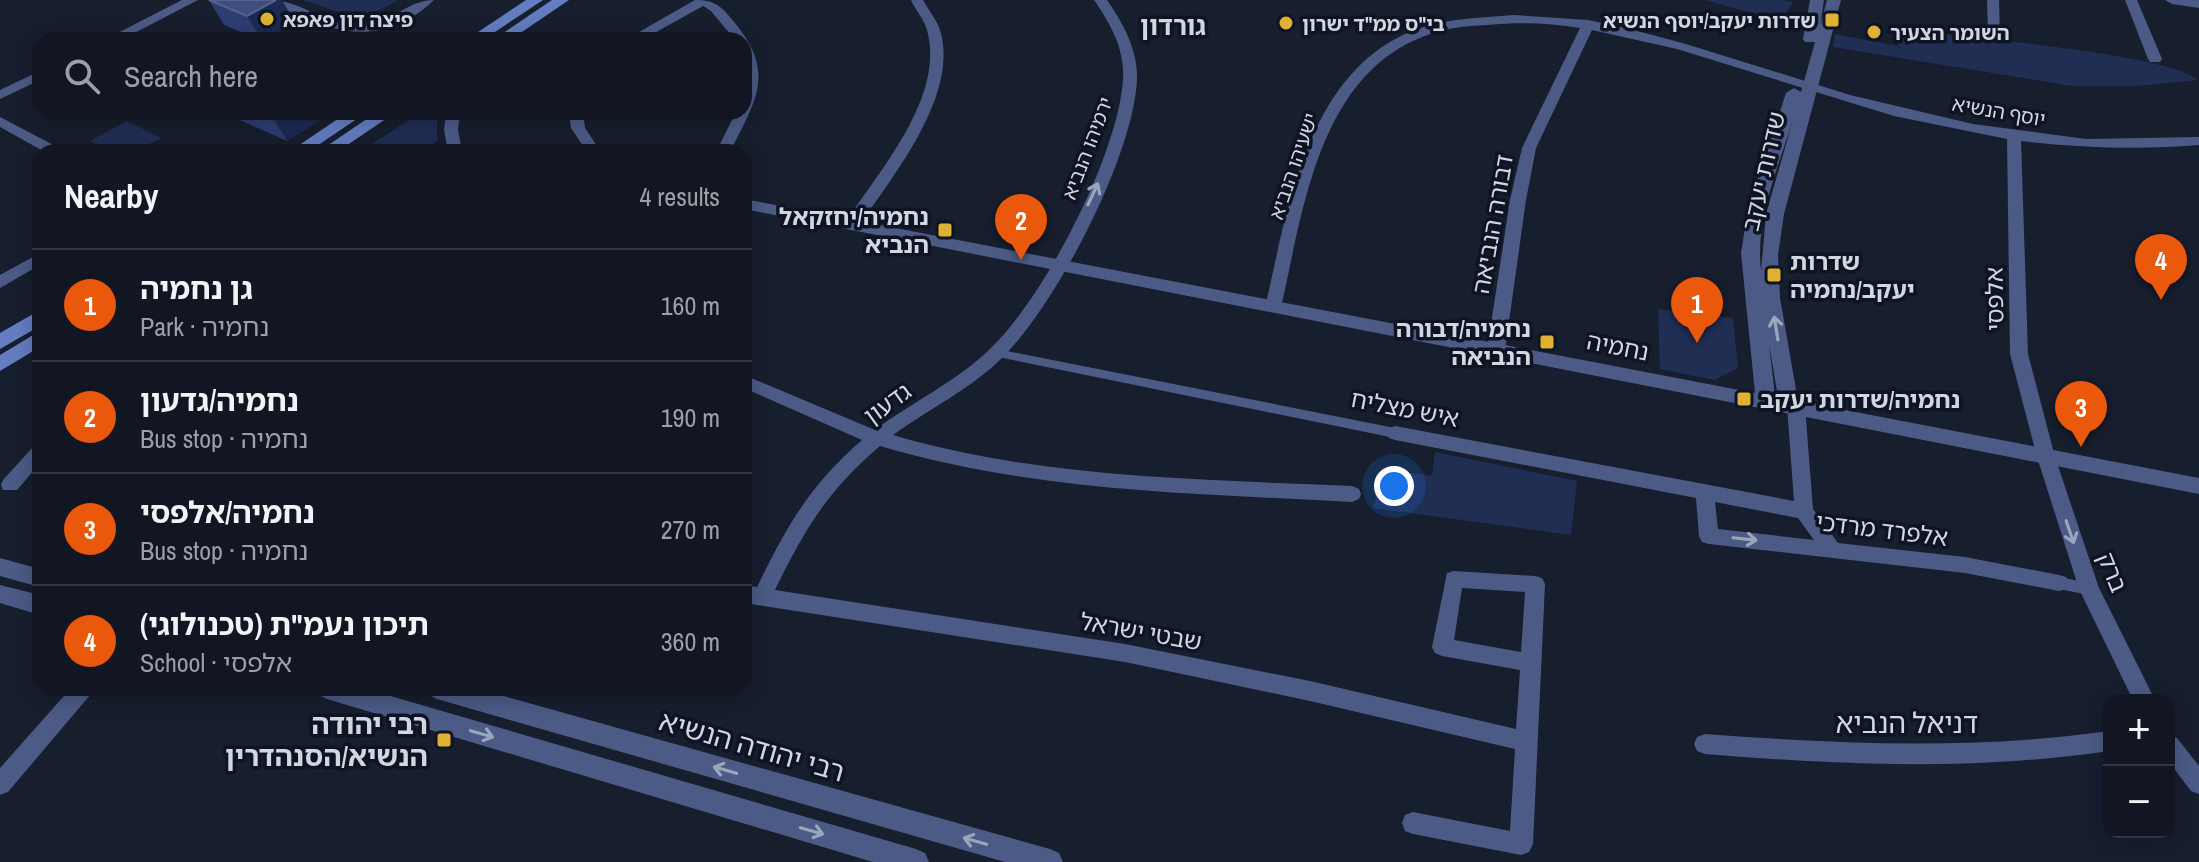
<!DOCTYPE html>
<meta charset="utf-8">
<style>
:root{--surface:#111622;--page:#1a1f2a;--text:#f1f3f6;--muted:#9c9fa5;--line:#303540;--accent:#ea580c}
body{margin:0;font-family:"Archivo Narrow","Noto Sans Hebrew",sans-serif;background:var(--page);color:var(--text)}
.controls{position:absolute;right:24px;bottom:24px;display:grid;overflow:hidden;border-radius:16px;box-shadow:0 4px 20px #0003}
.controls button{width:72px;height:72px;display:grid;place-items:center;padding:0;border:0;border-bottom:2px solid var(--line);background:var(--surface);color:var(--text);font:40px sans-serif}
.you{position:absolute;left:1394px;top:486px;width:28px;height:28px;margin:-20px;border:6px solid #fff;border-radius:50%;background:#1a73e8;box-shadow:0 0 0 12px #1a73e833}
.badge{display:grid;place-items:center;width:52px;height:52px;border-radius:50%;background:var(--accent);color:#fff;font-size:26px;font-weight:700}
.pin{position:absolute;translate:-50% -66px;filter:drop-shadow(0 2px 4px #0008)}
.pin::after{content:'';position:absolute;top:42px;width:28px;height:24px;background:inherit;clip-path:polygon(0 0,100% 0,50% 100%)}
.list{margin:0;padding:0;list-style:none}
h2{display:flex;justify-content:space-between;align-items:center;height:104px;margin:0;padding:0 32px;font-size:34px}
h2 small{font-size:26px;font-weight:400;color:var(--muted)}
.list li{display:grid;grid-template-columns:52px 1fr auto;gap:24px;align-items:center;box-sizing:border-box;height:112px;padding:0 32px;border-top:2px solid var(--line)}
.list b{display:block;font-size:30px;white-space:nowrap}
.list p{margin:0;font-size:26px;white-space:nowrap;color:var(--muted)}
.list em{font-size:26px;font-style:normal;color:var(--muted)}
.icon{flex:none;width:44px;height:44px;fill:none;stroke:currentColor;stroke-width:2;stroke-linecap:round;stroke-linejoin:round}
.map{position:relative;flex:none;width:2199px;height:862px;overflow:hidden}
.search{position:absolute;background:var(--surface);box-shadow:0 4px 20px #0003;left:32px;top:32px;width:720px;height:88px;display:flex;align-items:center;gap:20px;box-sizing:border-box;padding:0 28px;border-radius:24px;color:var(--muted);font-size:30px}
.panel{position:absolute;background:var(--surface);box-shadow:0 4px 20px #0003;left:32px;top:144px;width:720px;height:552px;border-radius:24px}
.map>svg:first-child{display:block}
.green{fill:#212e54}
.lines{fill:none;stroke-linecap:round;stroke-linejoin:round}
.pedestrian{fill:#4b5b85;fill-rule:evenodd}
.minor{fill:#4b5b85;fill-rule:evenodd}
.tertiary{fill:#4b5b85;fill-rule:evenodd}
.secondary{fill:#647dc1;fill-rule:evenodd}
.wall{fill:#2c3d70}
.shaded-wall{fill:#1c2951}
.building{fill:#3e4d7d;stroke:#55628c;stroke-width:2}
.oneway{stroke:#9ba5bc}
.poi-dot{fill:#deb133;stroke:#0e1424;stroke-width:3}
.labels{text-anchor:middle;dominant-baseline:central;stroke-width:7;stroke-linejoin:round;paint-order:stroke}
.far-poi-label{font-size:20px;font-weight:bold;fill:#d1d6e1;stroke:#0e1424;text-anchor:start}
.far-street-label{font-size:20px;fill:#d1d6e1;stroke:#0e1424}
.street-label{font-size:24px;fill:#d1d6e1;stroke:#0e1424}
.poi-label{font-size:24px;font-weight:bold;fill:#d1d6e1;stroke:#0e1424;text-anchor:end}
.far-district-label{font-size:26px;font-weight:bold;fill:#d1d6e1;stroke:#0e1424}
.near-street-label{font-size:28px;fill:#d1d6e1;stroke:#0e1424}
.near-poi-label{font-size:28px;font-weight:bold;fill:#d1d6e1;stroke:#0e1424;text-anchor:end}
</style>
<div class="map">
<svg width="2199" height="862" viewBox="0 0 2199 862">
<rect width="100%" height="100%" fill="#171e2e"/>
<g class="green">
<path d="M303,0H399L361,20Z"/>
<path d="M1705,0H1784L1793,2L1781,21Z"/>
<path d="M1900,31L1937,38L1939,33C1988,40 2168,55 2198,80L2137,86H2072L1833,47L1835,34L1898,46Z"/>
<path d="M421,112H437V141L421,152H360Z"/>
<path d="M127,121L161,138C131,154 121,157 90,141Z"/>
<path d="M1658,309L1733,318L1738,368L1715,380L1660,369Z"/>
<path d="M1435,452L1577,481L1571,535L1373,508L1383,468L1432,476Z"/>
</g>
<g class="lines">
<g class="pedestrian">
<path d="M997,349L1395,428L1399,430L1401,433L1399,436L1395,438L993,356L991,353L993,350Z"/>
<path d="M2059,577L2089,583L2094,585L2096,589L2094,593L2089,595L2059,589L2054,587L2052,583L2054,579Z"/>
</g>
<g class="minor">
<path d="M182,0H198L121,40H104Z"/>
<path d="M269,0C301,0 326,25 359,26C388,27 406,0 434,0C393,39 351,39 302,17C291,12 278,7 269,0Z"/>
<path d="M695,0C716,0 722,7 735,23C776,73 756,100 730,152H716L736,112H744V40H735L711,11L703,6L642,40H625Z"/>
<path d="M911,0H923C928,9 935,18 939,27C962,92 893,176 858,227L853,228L845,223C879,171 948,94 926,27C923,18 915,9 911,0Z"/>
<path d="M1094,0H1107C1123,23 1138,50 1137,79C1134,155 1057,303 1003,357C971,389 929,409 893,435C1043,479 1198,479 1352,486L1359,489L1361,494L1359,499L1352,502C1190,493 1037,492 880,446C828,490 804,530 775,590L1125,644L1310,681L1516,729L1520,670L1442,656L1435,653L1432,647L1447,573L1454,571L1535,576L1542,578L1545,584L1533,844L1529,852L1521,855L1413,834L1405,831L1402,823L1405,815L1413,812L1510,831L1515,749L1310,701L1125,662L744,603V585L757,587C787,526 809,486 862,440L744,388V375L875,430C912,402 956,382 990,349C1044,298 1119,153 1123,79C1125,49 1110,23 1094,0ZM1462,588L1525,592L1521,652L1454,640Z"/>
<path d="M1987,0H1999L2000,37L1988,34Z"/>
<path d="M2125,0H2137L2162,59L2160,62H2150L2148,59Z"/>
<path d="M1514,15L1588,20L1626,28L1686,44L1850,95L1973,124L2086,139L2199,137V145C2139,150 2081,148 2021,141L2028,354L2055,457L2099,588L2155,700H2133L2079,589L2037,457L2010,354L2007,139L1894,116L1677,49L1592,30L1536,148L1526,200L1505,350L1496,356L1487,350L1510,200L1522,148L1580,28C1550,23 1518,22 1488,25C1465,26 1444,28 1422,37C1318,78 1303,212 1281,307L1279,311H1267L1265,307C1288,210 1306,74 1412,31C1445,18 1480,18 1514,15Z"/>
<path d="M40,71V80L0,99V90Z"/>
<path d="M446,112H460L458,130L462,152H448L444,130Z"/>
<path d="M569,112H583L585,128L601,152H587L571,128Z"/>
<path d="M0,117L61,149L63,152H45L0,127Z"/>
<path d="M40,253V265L0,288V275Z"/>
<path d="M1796,399L1805,406L1813,509L1838,543L1965,557L2059,575L2066,577L2069,583L2066,589L2059,591L1965,573L1709,544L1702,542L1699,536L1696,498L1395,440L1389,438L1386,433L1389,428L1395,426L1794,501L1787,406ZM1715,502L1798,518L1814,540L1718,529Z"/>
<path d="M40,444V463L17,490H3L1,485L3,480L34,446Z"/>
<path d="M71,688H96L8,792L0,795V768Z"/>
<path d="M2109,731V751C1974,771 1841,765 1705,754L1697,751L1694,744L1697,737L1705,734C1841,744 1974,750 2109,731Z"/>
<path d="M2169,735L2177,738L2199,766V794L2191,791L2169,762Z"/>
</g>
<g class="tertiary">
<path d="M1810,0H1824L1820,26L1827,0H1841L1784,214L1778,255L1780,298L1798,401L2199,478V494L744,209V199L1755,393L1741,253L1748,209L1786,93L1794,88L1801,92L1815,42H1805L1803,39ZM1793,120L1766,214L1761,271C1755,219 1778,168 1793,120ZM1769,344L1778,397L1775,396Z"/>
<path d="M2165,0H2199V8L2172,4Z"/>
<path d="M0,558L40,569V587L0,576Z"/>
<path d="M0,585L40,595V615L0,603Z"/>
<path d="M315,688H363L916,849L925,853L929,862H873L327,699L319,695Z"/>
<path d="M425,688H475L1050,849L1059,853L1063,862H1005L437,699L429,695Z"/>
</g>
<g class="secondary">
<path d="M526,0H543L483,40H466Z"/>
<path d="M552,0H569L510,40H493Z"/>
<path d="M348,112H367L308,152H289Z"/>
<path d="M377,112H396L337,152H318Z"/>
<path d="M40,310V326L0,349V333Z"/>
<path d="M40,331V347L0,371V355Z"/>
</g>
</g>
<g class="wall">
<path d="M209,0H282L295,23L264,40H260L224,25Z"/>
<path d="M228,112H329L330,114L287,141L231,116Z"/>
</g>
<g class="shaded-wall">
<path d="M276,0H282L295,23L264,40H262L247,16Z"/>
<path d="M276,112H329L330,114L287,141L271,115Z"/>
</g>
<path class="building" d="M209,0H276L247,16Z"/>
<defs><path id="oneway-shaft" d="M-6 0H5M1.5-3L5.5 0L1.5 3" fill="none" stroke-width="1.6" stroke-linecap="round" stroke-linejoin="round" transform="scale(2)"/></defs>
<g class="oneway">
<use href="#oneway-shaft" transform="translate(1093 194) rotate(-65)"/>
<use href="#oneway-shaft" transform="translate(1776 328) rotate(-99)"/>
<use href="#oneway-shaft" transform="translate(2070 532) rotate(71)"/>
<use href="#oneway-shaft" transform="translate(1745 539) rotate(6)"/>
<use href="#oneway-shaft" transform="translate(482 734) rotate(16)"/>
<use href="#oneway-shaft" transform="translate(725 770) rotate(-164)"/>
<use href="#oneway-shaft" transform="translate(812 831) rotate(16)"/>
<use href="#oneway-shaft" transform="translate(975 841) rotate(-164)"/>
</g>
<g class="poi-dot">
<circle cx="267" cy="19" r="8"/>
<rect x="1824" y="12" width="16" height="16" rx="4"/>
<circle cx="1286" cy="23" r="8"/>
<circle cx="1874" cy="32" r="8"/>
<rect x="937" y="222" width="16" height="16" rx="4"/>
<rect x="1766" y="267" width="16" height="16" rx="4"/>
<rect x="1539" y="334" width="16" height="16" rx="4"/>
<rect x="1736" y="391" width="16" height="16" rx="4"/>
<rect x="436" y="732" width="16" height="16" rx="4"/>
</g>
<g class="labels">
<g class="far-poi-label">
<text x="283" y="19">פיצה דון פאפא</text>
<text x="1816" y="20" text-anchor="end">שדרות יעקב/יוסף הנשיא</text>
<text x="1302" y="23">בי"ס ממ"ד ישרון</text>
<text x="1890" y="32">השומר הצעיר</text>
</g>
<g class="far-street-label">
<text transform="translate(1999 111) rotate(10)">יוסף הנשיא</text>
<text transform="translate(1087 148) rotate(-69)">ירמיהו הנביא</text>
<text transform="translate(1293 166) rotate(-71)">ישעיהו הנביא</text>
</g>
<g class="street-label">
<text transform="translate(1763 171) rotate(-77)">שדרות יעקב</text>
<text transform="translate(1492 224) rotate(-80)">דבורה הנביאה</text>
<text transform="translate(1994 299) rotate(-91)">אלפסי</text>
<text transform="translate(1618 346) rotate(11)">נחמיה</text>
<text transform="translate(887 403) rotate(-36)">גדעון</text>
<text transform="translate(1405 408) rotate(11)">איש מצליח</text>
<text transform="translate(1882 529) rotate(7)">אלפרד מרדכי</text>
<text transform="translate(2113 572) rotate(68)">ברק</text>
<text transform="translate(1141 631) rotate(10)">שבטי ישראל</text>
</g>
<g class="poi-label">
<text x="929" y="216">נחמיה/יחזקאל<tspan x="929" dy="28">הנביא</tspan></text>
<text x="1790" y="261" text-anchor="start">שדרות<tspan x="1790" dy="28">יעקב/נחמיה</tspan></text>
<text x="1531" y="328">נחמיה/דבורה<tspan x="1531" dy="28">הנביאה</tspan></text>
<text x="1760" y="399" text-anchor="start">נחמיה/שדרות יעקב</text>
</g>
<g class="far-district-label">
<text x="1173" y="25">גורדון</text>
</g>
<g class="near-street-label">
<text x="1907" y="723">דניאל הנביא</text>
<text transform="translate(752 746) rotate(16)">רבי יהודה הנשיא</text>
</g>
<g class="near-poi-label">
<text x="428" y="724">רבי יהודה<tspan x="428" dy="32">הנשיא/הסנהדרין</tspan></text>
</g>
</g>
</svg>
<div class="controls">
<button>+</button>
<button>−</button>
</div>
<div class="you"></div>
<div class="pin badge" style="left:1697px;top:343px">1</div>
<div class="pin badge" style="left:1021px;top:260px">2</div>
<div class="pin badge" style="left:2081px;top:447px">3</div>
<div class="pin badge" style="left:2161px;top:300px">4</div>
<div class="search"><svg class="icon" aria-label="search" viewBox="0 0 24 24"><circle cx="10" cy="10" r="6"/><path d="M15 15l6 6"/></svg>Search here</div>
<section class="panel">
<h2>Nearby<small>4 results</small></h2>
<ul class="list">
<li><span class="badge">1</span><div><b>גן נחמיה</b><p>Park · נחמיה</p></div><em>160 m</em></li>
<li><span class="badge">2</span><div><b>נחמיה/גדעון</b><p>Bus stop · נחמיה</p></div><em>190 m</em></li>
<li><span class="badge">3</span><div><b>נחמיה/אלפסי</b><p>Bus stop · נחמיה</p></div><em>270 m</em></li>
<li><span class="badge">4</span><div><b>תיכון נעמ&quot;ת (טכנולוגי)</b><p>School · אלפסי</p></div><em>360 m</em></li>
</ul>
</section>
</div>
